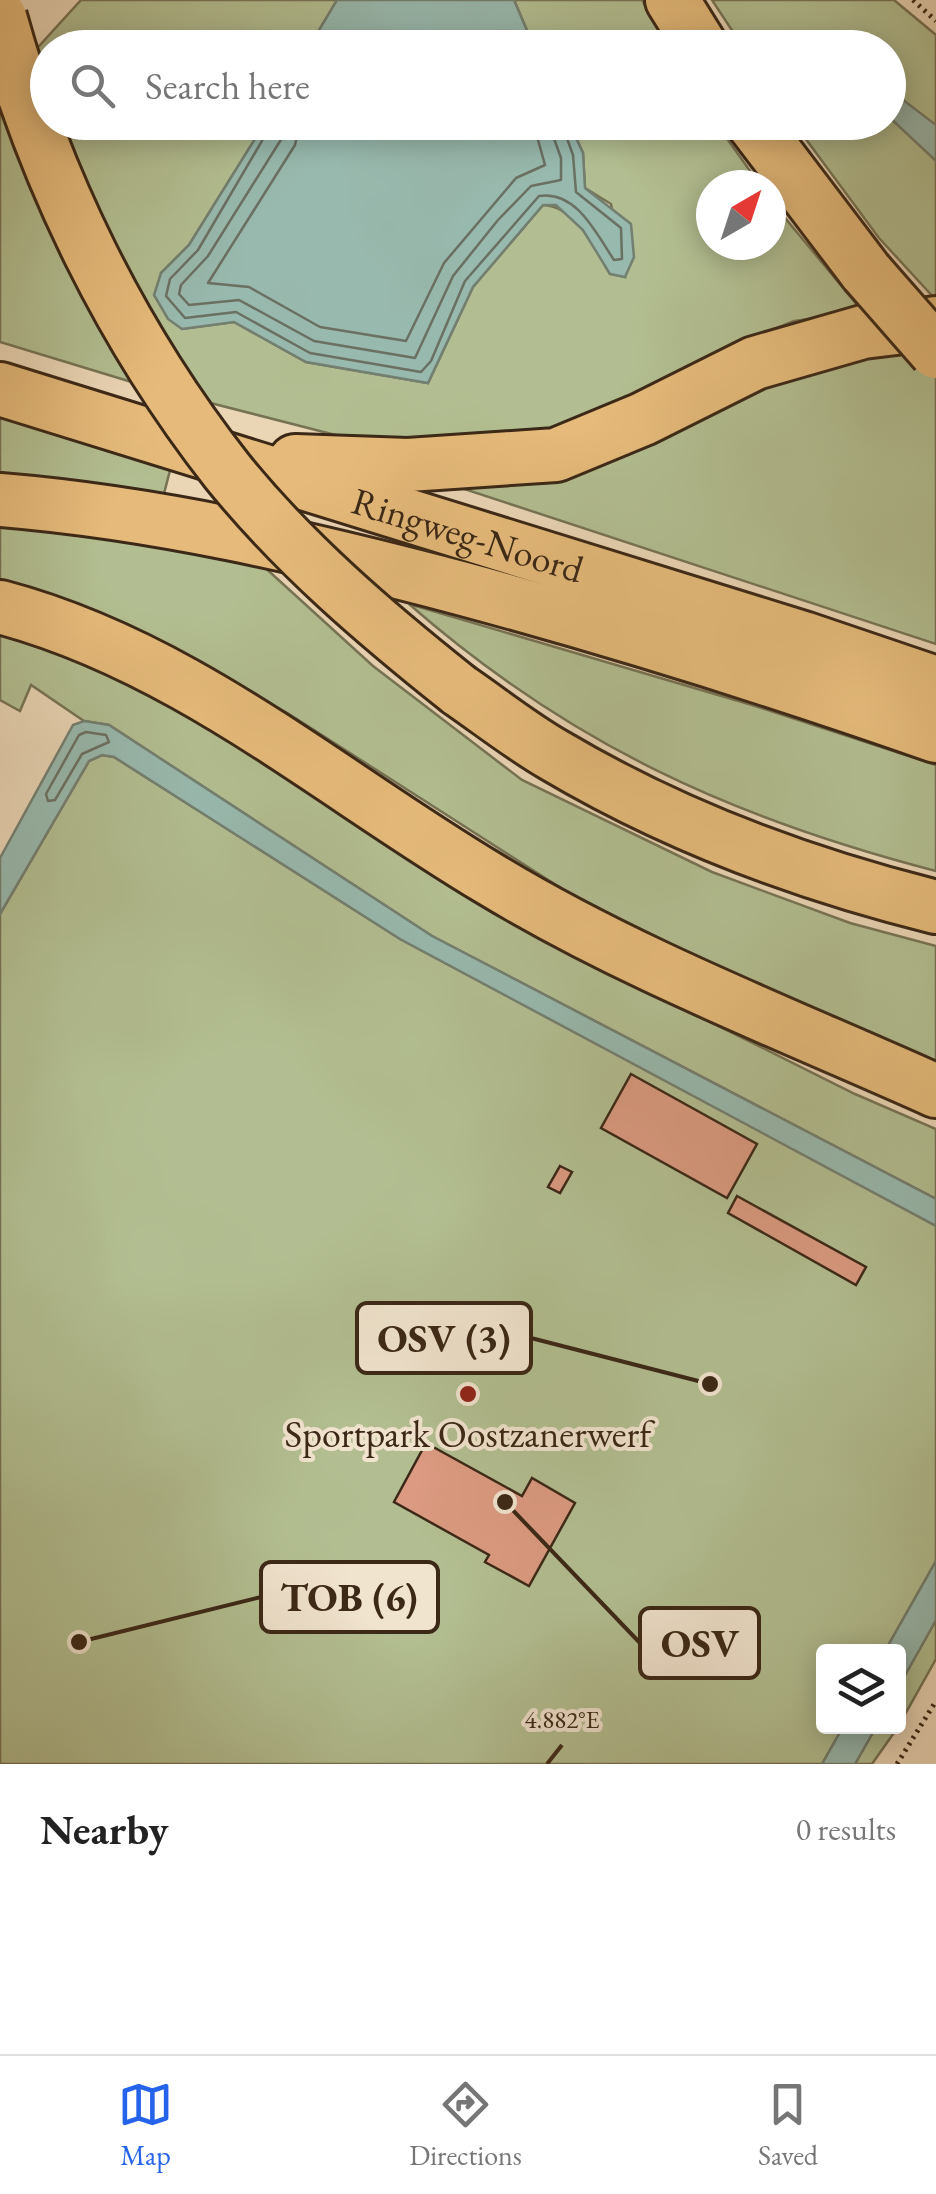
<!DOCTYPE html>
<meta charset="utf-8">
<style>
:root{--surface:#fff;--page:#f2f2f2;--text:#222;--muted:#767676;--line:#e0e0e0;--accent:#2563eb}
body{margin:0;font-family:"EB Garamond",serif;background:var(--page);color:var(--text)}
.controls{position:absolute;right:30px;bottom:30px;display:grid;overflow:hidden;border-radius:10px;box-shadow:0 5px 25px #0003}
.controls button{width:90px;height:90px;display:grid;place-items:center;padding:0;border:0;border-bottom:2px solid var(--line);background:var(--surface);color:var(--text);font:50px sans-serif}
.compass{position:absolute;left:696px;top:170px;width:90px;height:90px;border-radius:50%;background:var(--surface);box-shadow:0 5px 25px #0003;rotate:39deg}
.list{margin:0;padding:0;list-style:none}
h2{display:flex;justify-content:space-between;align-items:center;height:130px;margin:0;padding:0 40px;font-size:42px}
h2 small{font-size:32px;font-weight:400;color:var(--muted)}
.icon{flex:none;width:55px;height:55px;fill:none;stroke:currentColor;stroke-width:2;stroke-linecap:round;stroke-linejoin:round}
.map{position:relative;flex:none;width:936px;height:1764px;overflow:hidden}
.search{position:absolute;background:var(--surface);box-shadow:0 5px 25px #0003;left:30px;right:30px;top:30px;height:110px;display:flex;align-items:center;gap:25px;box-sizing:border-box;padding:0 35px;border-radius:55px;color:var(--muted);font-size:38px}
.sheet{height:290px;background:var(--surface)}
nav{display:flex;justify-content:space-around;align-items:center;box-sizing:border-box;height:140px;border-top:2px solid var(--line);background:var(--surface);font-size:28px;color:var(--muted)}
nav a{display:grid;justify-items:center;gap:5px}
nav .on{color:var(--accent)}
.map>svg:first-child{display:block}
.green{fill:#b2be91;stroke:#767354;stroke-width:2.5}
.water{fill:#98b9ae;stroke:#737f71;stroke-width:2.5}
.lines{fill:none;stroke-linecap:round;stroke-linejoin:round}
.shore{stroke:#6a7062;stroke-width:2.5}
.building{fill:#db9a81;stroke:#3b2816;stroke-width:2.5}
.highway-casing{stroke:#3b2816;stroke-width:58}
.path{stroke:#3b2816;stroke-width:5;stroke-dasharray:2.5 5;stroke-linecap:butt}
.highway{stroke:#e5ba7a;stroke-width:52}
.highway-bridge-casing{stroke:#3b2816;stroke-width:58;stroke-linecap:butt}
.highway-bridge{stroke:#e5ba7a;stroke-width:52}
.ticks{fill:none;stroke:#3b2816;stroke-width:4}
.poi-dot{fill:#8f2418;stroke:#f1e4cf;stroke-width:4}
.labels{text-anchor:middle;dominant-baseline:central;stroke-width:8;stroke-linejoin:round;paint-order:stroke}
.street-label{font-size:38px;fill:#3b2816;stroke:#f1e4cf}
.poi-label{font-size:38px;fill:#3b2816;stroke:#f1e4cf}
.ticks-label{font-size:25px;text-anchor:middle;fill:#3b2816;stroke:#f1e4cf;stroke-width:8;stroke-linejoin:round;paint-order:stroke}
.leader{fill:none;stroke:#3b2816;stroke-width:4}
.callout-dot{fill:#3b2816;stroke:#f1e4cf;stroke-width:4}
.callout{fill:#f1e4cf;stroke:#3b2816;stroke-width:4}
.callout-label{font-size:40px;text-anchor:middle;font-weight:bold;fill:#3b2816}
</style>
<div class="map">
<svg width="936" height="1764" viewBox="0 0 936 1764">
<rect width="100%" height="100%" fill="#ead5b5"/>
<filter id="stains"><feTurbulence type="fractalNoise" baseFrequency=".002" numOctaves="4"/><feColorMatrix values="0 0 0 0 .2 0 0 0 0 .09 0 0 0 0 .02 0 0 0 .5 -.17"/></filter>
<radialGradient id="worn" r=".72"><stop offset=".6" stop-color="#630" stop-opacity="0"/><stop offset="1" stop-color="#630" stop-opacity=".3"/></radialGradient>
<g class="green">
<path d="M81,0H337L309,47L48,48V122L265,123L189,245L161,273L182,329L234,322L306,362L428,383L473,287L543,205C576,206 595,249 610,274L625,277L611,204L585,188L583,153L569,122L716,123L760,185H711V245H771V201L863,312L794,321L727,348L628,398L535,435L431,450L351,439L148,387L0,342V89Z"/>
<path d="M514,0H642L669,47H534Z"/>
<path d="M712,0H894L936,35V300L879,238L794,123L888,122V48L743,47Z"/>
<path d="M914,344L936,367V644L434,479Z"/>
<path d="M0,404L173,459L162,501L82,482L0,475Z"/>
<path d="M0,524L55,528L261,564L373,666L522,780L712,872L850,923L936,946V1078L589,906L289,714L214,673L0,582Z"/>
<path d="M409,604L752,705L936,765V871C732,818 569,744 409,604Z"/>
<path d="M0,627L105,672L185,713L634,984L855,1094L936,1129V1199L432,936L109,725L84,721L31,685L20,711L0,700Z"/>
<path d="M102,755L114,757L400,939L936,1224V1561L885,1651L824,1652V1726L843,1727L822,1764H0V914L89,761Z"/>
<path d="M936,1620V1659L899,1725V1686Z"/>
<path d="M876,1727H898L872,1764H855Z"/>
</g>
<g class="water">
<path d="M337,0H514L534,47H309Z"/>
<path d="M894,93L936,125V161L889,117V94Z"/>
<path d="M265,123H569L583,153L585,188L631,224L634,257L625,277L610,274L583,230L556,205H543L473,287L428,383L306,362L234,322L182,329L168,319L154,295L161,273L189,245Z"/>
<path d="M84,721L109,725L432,936L936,1199V1226L400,939L114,757L102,755L89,761L0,914V858L73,725Z"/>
<path d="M936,1561V1620L899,1686L898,1652L885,1651Z"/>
<path d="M843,1727H876L855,1764H822Z"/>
</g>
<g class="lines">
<g class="shore">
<path d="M273,122L198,250L170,279L166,296L185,318L236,312L310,353L421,372L431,361L465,281L539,196C576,190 596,233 614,260L622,259L621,228L576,192L573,155L561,122"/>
<path d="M285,122L282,138L208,256L181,285L179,294L189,305L239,300L314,341L415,358L453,276L498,220L531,186L561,180V158L548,122"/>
<path d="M300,122L295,145L208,283L249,287L320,327L406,341L444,263L516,178L545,165L533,122"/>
<path d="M86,732L106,735L109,742L82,754L55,800L48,801L46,794L79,735Z"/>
</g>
</g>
<g class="building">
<path d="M631,1074L757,1144L727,1198L601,1128Z"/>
<path d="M560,1166L572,1172L560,1193L548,1187Z"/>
<path d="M737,1196L866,1267L856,1285L728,1213Z"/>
<path d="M426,1443L522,1496L532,1478L575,1503L529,1586L485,1562L489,1555L394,1502Z"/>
</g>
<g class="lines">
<defs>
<g id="highway">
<path d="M672,0L702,48"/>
<path d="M752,122L866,272"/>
<path id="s1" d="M0,389L803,638L936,683"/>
<path d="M295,461L408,465L556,455L643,419L755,363L863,332L936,323"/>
<path d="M0,500C157,513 308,548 460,588C620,631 779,681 936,736"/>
<path d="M0,607C185,656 329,783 490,879C630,964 787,1024 936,1091"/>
<path d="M459,690C491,712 521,736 554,755C672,825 803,874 936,907"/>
</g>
</defs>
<use href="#highway" class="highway-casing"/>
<g class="path">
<path d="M913,0L936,21"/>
<path d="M897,1764L936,1701"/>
</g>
<use href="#highway" class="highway"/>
<defs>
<g id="highway-bridge">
<path d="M0,17C45,180 122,337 227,471C294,554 376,624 459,690"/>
<path d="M866,272L936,352"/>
</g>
</defs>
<use href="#highway-bridge" class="highway-bridge-casing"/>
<use href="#highway-bridge" class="highway-bridge"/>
</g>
<path class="ticks" d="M547,1764L562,1745"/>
<circle class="poi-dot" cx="468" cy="1394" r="10"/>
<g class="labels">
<g class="street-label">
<text stroke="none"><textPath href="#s1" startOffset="490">Ringweg-Noord</textPath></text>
</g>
<g class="poi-label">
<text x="468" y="1433">Sportpark Oostzanerwerf</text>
</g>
</g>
<g class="ticks-label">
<text x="562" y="1728">4.882°E</text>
</g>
<path class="leader" d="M710 1384L531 1338M79 1642L261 1597M505 1502L640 1643"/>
<g class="callout-dot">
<circle cx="710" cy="1384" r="10"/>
<circle cx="79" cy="1642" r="10"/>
<circle cx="505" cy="1502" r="10"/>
</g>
<g class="callout">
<rect x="357" y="1303" width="174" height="70" rx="10"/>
<rect x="261" y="1562" width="177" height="70" rx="10"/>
<rect x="640" y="1608" width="119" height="70" rx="10"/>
</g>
<g class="callout-label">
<text x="444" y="1352">OSV (3)</text>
<text x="349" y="1611">TOB (6)</text>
<text x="700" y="1657">OSV</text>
</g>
<rect width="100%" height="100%" filter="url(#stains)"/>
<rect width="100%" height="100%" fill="url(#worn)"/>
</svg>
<div class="controls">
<button><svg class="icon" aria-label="layers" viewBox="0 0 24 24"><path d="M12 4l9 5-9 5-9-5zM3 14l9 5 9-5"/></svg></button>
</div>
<svg class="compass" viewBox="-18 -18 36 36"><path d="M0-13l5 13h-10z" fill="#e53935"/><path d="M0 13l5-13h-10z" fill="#767676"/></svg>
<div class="search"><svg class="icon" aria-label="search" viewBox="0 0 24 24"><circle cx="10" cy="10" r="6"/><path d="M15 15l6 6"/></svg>Search here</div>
</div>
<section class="sheet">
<h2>Nearby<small>0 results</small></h2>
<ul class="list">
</ul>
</section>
<nav>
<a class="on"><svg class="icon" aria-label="map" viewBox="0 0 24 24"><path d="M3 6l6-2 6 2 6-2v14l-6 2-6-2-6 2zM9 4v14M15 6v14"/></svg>Map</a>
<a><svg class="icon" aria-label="directions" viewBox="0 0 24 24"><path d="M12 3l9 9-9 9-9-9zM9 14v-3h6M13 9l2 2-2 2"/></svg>Directions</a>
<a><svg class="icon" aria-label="saved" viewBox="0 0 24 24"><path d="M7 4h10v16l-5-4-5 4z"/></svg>Saved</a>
</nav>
